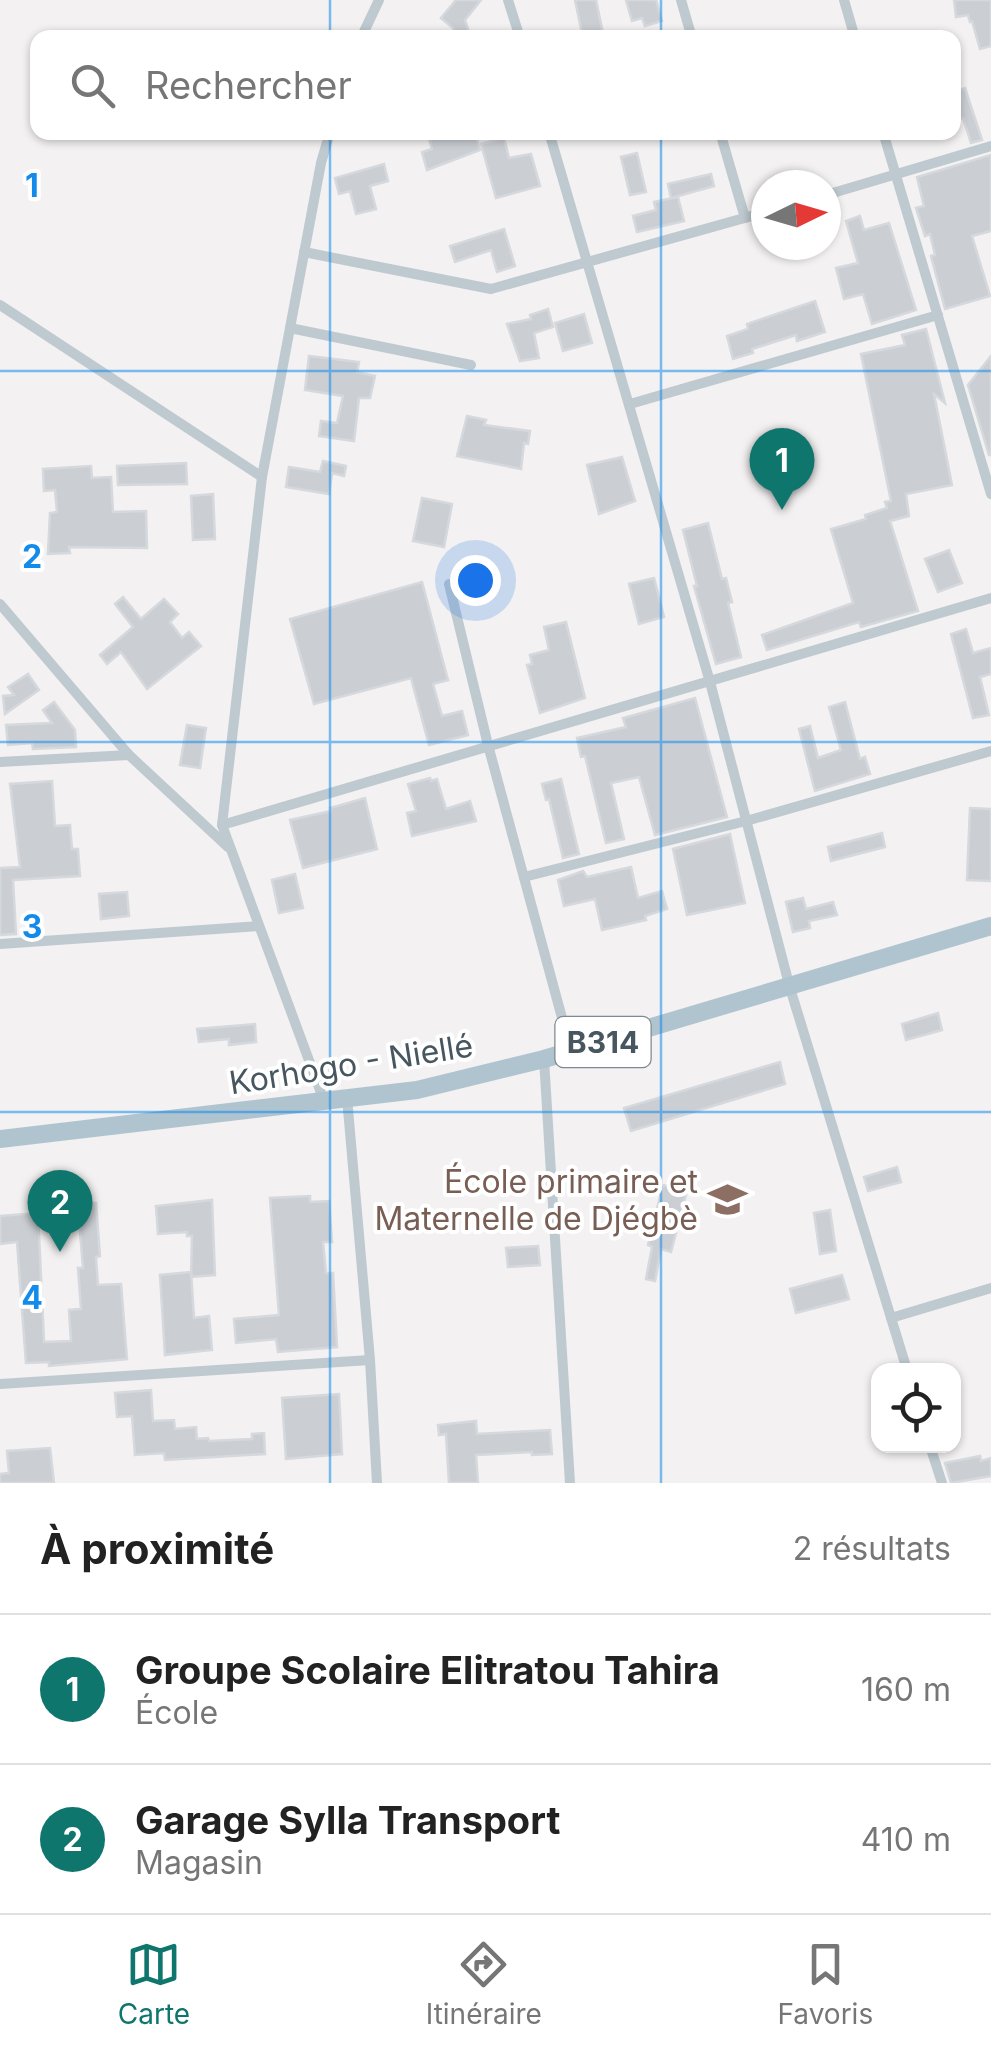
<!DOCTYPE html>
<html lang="fr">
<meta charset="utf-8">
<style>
:root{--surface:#fff;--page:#f2f2f2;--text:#222;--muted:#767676;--line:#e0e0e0;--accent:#0f766e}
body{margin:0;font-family:Inter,sans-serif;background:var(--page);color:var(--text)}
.controls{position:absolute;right:30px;bottom:30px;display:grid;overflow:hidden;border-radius:20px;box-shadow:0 2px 8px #0004}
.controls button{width:90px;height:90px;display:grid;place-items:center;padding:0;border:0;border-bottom:2px solid var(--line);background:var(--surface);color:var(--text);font:50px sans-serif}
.compass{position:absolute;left:751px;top:170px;width:90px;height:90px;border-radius:50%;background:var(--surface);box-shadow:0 2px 8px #0004;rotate:85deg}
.you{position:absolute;left:475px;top:580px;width:35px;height:35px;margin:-25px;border:8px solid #fff;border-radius:50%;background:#1a73e8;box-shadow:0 0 0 15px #1a73e833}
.badge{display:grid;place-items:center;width:65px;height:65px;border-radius:50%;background:var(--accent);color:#fff;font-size:32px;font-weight:700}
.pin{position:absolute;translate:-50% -82px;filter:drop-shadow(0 2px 5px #0008)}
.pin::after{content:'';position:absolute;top:52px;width:35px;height:30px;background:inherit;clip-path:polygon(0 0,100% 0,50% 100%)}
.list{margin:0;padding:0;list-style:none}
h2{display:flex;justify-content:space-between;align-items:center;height:130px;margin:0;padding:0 40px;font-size:42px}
h2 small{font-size:32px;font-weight:400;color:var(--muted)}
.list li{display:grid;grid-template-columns:65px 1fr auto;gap:30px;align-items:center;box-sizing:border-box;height:150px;padding:0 40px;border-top:2px solid var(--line)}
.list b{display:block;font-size:38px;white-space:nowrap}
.list p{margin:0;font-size:32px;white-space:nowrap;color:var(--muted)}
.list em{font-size:32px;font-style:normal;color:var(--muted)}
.icon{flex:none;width:55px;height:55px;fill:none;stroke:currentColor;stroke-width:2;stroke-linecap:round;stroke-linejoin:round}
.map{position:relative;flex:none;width:991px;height:1483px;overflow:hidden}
.search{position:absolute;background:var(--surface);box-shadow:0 2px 8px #0004;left:30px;right:30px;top:30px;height:110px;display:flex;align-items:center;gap:25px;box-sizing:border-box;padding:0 35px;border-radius:20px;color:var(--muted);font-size:38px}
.sheet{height:430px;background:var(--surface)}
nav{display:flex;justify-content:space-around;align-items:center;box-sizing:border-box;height:140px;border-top:2px solid var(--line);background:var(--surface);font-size:28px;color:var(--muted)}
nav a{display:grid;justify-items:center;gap:5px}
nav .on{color:var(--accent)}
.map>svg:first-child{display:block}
.building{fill:#cbcfd4;stroke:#d5d8dc;stroke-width:2.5}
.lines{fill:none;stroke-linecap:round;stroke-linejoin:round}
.street{stroke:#becad0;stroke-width:10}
.primary{stroke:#b0c4d0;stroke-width:18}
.grid{fill:none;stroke:#138beb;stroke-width:2.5;stroke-opacity:0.55}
.labels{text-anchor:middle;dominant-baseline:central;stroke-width:8;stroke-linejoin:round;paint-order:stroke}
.shield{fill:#fff;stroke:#7f898f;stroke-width:2.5}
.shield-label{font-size:30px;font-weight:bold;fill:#48575f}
.street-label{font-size:32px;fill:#48575f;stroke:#fff}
.education-label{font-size:32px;fill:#785e54;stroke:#fff;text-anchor:end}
.grid-label{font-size:32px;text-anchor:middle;font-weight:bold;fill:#138beb;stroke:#fff;stroke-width:8;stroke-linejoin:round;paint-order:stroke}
</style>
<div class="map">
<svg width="991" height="1483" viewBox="0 0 991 1483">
<rect width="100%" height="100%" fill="#f3f1f1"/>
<g class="building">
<path d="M456,0H481L465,20L471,38H456L453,28L441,18Z"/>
<path d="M575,0H596L604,38H583Z"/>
<path d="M626,0H656L662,21L645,26L642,18L632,21Z"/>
<path d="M954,0H991V46L980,49L972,21L970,22L968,15L956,17Z"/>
<path d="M965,88L982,140L971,143L963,118L954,121V92Z"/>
<path d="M427,132H475L480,150L427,170L422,152L432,149Z"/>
<path d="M504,138L509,158L531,154L540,186L496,198L481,144Z"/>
<path d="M637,153L646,192L630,195L621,157Z"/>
<path d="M991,155V231L972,236L990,296L945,309L931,256L935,255L930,234L925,236L916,208L924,206L917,177Z"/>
<path d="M384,164L388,181L370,186L376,209L356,214L350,191L339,194L335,178Z"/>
<path d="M711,174L714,186L671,198L668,184Z"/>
<path d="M678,197L684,221L637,232L633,216L656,210L654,202Z"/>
<path d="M860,216L864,230L889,223L916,310L872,324L863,294L844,299L836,268L858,263L846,221Z"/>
<path d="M504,229L515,266L497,272L491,250L455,262L450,246Z"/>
<path d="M815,301L825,332L797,341L796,335L752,349L753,353L733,359L727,336L748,329L747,324Z"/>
<path d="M548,309L553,327L534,333L539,358L520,361L507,324L531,319L530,315Z"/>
<path d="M584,314L592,343L563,351L555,323Z"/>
<path d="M926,329L945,403L934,394L952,485L906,494L909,516L890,521L918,611L861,627L859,622L767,650L762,635L853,603L831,529L866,519L865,515L887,508L885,502L891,501L861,354L905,345L902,335Z"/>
<path d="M309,356L359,362L357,372L375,376L370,398H359L354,441L319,436L321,421L337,423L343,396L305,390Z"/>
<path d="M991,356V455H989L968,385Z"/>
<path d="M467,416L486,420L484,425L530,431L528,444L524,443L521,469L457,456Z"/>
<path d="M622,457L635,501L599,514L587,465Z"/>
<path d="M323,461L346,466L344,476L332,473L329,494L286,487L289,467L320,472Z"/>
<path d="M186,463L187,484L118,485L117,466Z"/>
<path d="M91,466L92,478L111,477L113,512L146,511L147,548L69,547L70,553L48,554L50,513L57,512L55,490L44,491L43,469Z"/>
<path d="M213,494L215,539L193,540L191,496Z"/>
<path d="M422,498L452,504L444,547L413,541Z"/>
<path d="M708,523L722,579L726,578L732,602L728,603L741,657L716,664L694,586H697L683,530Z"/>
<path d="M949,550L962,583L938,592L925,559Z"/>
<path d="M654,578L664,617L639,624L629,584Z"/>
<path d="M422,582L448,680L433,684L442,716L462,711L468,735L429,745L411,678L314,704L290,619Z"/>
<path d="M123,597L141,619L164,599L178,614L170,622L182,638L189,632L201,646L147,689L121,652L107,664L100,655L133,627L115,604Z"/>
<path d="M566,622L585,698L540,713L527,665L532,664L530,655L549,650L544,627Z"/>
<path d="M966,629L973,653L991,648V674L980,677L989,715L973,718L951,634Z"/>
<path d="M28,674L39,690L5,714L3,696L14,695L8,687Z"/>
<path d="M695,698L727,817L655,835L639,777L611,783L624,839L606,843L585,756L581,757L577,738L626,727L623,718Z"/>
<path d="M54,702L75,730L76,747L33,749L32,743L8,745L6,725L52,723L43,710Z"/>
<path d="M845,702L860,759L865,757L870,774L815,791L799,729L810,726L818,758L841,750L829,707Z"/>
<path d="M187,725L206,728L200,768L180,765Z"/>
<path d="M430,778L431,781L437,779L446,809L470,801L476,821L412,836L407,813L416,811L408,784Z"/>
<path d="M561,779L579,854L563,858L549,799L546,800L542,784Z"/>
<path d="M52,781L55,826L70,825L72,849H78L80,876L13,880L16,934L0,935V868L20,867L10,784Z"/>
<path d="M365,798L377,849L303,868L290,820L331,811L330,808Z"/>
<path d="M970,808L991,809V881L967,880Z"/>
<path d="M882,833L885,847L831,861L828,847Z"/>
<path d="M730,834L745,903L687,915L673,849Z"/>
<path d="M631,867L638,898L662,891L667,909L645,916L646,920L602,930L595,899L564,906L558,880L583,871L587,877Z"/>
<path d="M295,874L303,908L279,913L272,880Z"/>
<path d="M127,892L129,916L101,919L99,894Z"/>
<path d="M803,898L806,909L833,902L837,915L809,921L810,928L793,932L786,902Z"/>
<path d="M938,1013L942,1030L906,1040L902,1024Z"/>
<path d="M255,1024L256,1042L229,1045V1039L199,1042L197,1029Z"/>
<path d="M780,1062L785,1084L631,1131L624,1108Z"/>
<path d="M897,1167L901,1182L868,1191L864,1177Z"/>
<path d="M663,1185L687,1191L671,1252L661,1249L655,1281L646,1279L652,1247L648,1245Z"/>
<path d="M310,1196V1202L329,1201L332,1242H323L326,1273H333L337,1347L278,1352L276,1339L236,1343L234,1319L279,1315L270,1198Z"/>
<path d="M212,1200L215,1275L191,1277L192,1236H187V1232L158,1234L156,1206Z"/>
<path d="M86,1203H96L100,1256L96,1257L98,1285L121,1284L127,1359L49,1366V1362L26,1363L17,1242L0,1244V1216L38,1213L44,1342L71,1341L69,1310L81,1309L78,1268H83L79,1220L87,1219Z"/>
<path d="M830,1210L836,1251L820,1254L814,1213Z"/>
<path d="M538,1246L540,1265L508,1267L506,1248Z"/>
<path d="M191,1272L194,1318L209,1316L212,1350L165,1355L160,1275Z"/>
<path d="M842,1275L849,1299L796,1313L790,1289Z"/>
<path d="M151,1390L153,1421L174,1420L175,1429L196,1427L197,1439L208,1438L209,1441L252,1439V1434L264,1433L265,1454L165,1460L164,1453L135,1455L132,1416L117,1417L115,1393Z"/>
<path d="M339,1394L342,1454L286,1459L282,1398Z"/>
<path d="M476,1421L477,1434L550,1430L552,1454L532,1455V1452L476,1455L478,1483H449L446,1434L439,1435L438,1425Z"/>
<path d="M50,1448L54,1483H0V1474L9,1473L7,1451Z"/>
<path d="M980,1456L981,1461L991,1458V1476L951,1483L945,1463Z"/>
</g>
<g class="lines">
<g class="street">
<path d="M508,0L520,38"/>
<path d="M681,0L692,38"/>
<path d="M844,0L855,38"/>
<path d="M361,38L379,0"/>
<path d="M549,132L710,682L790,988L907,1370"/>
<path d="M720,132L745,218"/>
<path d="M883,132L991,494"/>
<path d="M826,195L991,146"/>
<path d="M304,252L491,289L766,212"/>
<path d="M0,305L262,477"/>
<path d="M290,328L471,365"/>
<path d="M630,404L938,315"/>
<path d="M449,584L488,745L571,1051"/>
<path d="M0,604L129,755L228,847"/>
<path d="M0,762L129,755"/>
<path d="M222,825L991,598"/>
<path d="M524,877L746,821L991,751"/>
<path d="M0,944L258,926"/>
<path d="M544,1059L570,1483"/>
<path d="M347,1098L370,1360L377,1483"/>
<path d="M324,1101L222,825L262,477L321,163L330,132"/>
<path d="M891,1318L991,1288"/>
<path d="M0,1384L370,1360"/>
<path d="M930,1446L942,1483"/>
</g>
<path class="primary" d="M0,1139L417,1090L544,1059L991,926"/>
</g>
<path class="grid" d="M330,0V38M661,0V38M330,132V1483M661,132V1483M0,371H991M0,742H991M0,1112H991"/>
<defs>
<symbol id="school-bare" viewBox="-9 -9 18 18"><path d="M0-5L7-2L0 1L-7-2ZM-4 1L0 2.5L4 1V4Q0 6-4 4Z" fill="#8d6e63" stroke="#fff" stroke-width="2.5" paint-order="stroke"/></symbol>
</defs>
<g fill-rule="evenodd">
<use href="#school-bare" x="700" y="1172" width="55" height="55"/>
</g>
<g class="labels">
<rect class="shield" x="555.5" y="1017" width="95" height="50" rx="8"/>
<g class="shield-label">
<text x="603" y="1042">B314</text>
</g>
<g class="street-label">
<text transform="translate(351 1064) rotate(-9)">Korhogo - Niellé</text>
</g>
<g class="education-label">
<text x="698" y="1181">École primaire et<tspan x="698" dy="37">Maternelle de Djégbè</tspan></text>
</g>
</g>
<g class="grid-label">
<text x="32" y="197">1</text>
<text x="32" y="568">2</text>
<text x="32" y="938">3</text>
<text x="32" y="1309">4</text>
</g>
</svg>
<div class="controls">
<button><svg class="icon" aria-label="locate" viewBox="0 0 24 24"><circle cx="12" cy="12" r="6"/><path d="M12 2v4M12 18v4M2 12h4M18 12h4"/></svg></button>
</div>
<svg class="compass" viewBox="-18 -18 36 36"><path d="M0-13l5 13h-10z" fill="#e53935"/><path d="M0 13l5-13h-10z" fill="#767676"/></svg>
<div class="you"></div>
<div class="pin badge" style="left:782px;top:510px">1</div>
<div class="pin badge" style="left:60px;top:1252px">2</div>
<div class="search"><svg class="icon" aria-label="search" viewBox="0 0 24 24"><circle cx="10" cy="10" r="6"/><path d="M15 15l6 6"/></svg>Rechercher</div>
</div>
<section class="sheet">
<h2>À proximité<small>2 résultats</small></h2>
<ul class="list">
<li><span class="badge">1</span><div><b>Groupe Scolaire Elitratou Tahira</b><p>École</p></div><em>160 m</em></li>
<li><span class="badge">2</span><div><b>Garage Sylla Transport</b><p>Magasin</p></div><em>410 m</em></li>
</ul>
</section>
<nav>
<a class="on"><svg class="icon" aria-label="map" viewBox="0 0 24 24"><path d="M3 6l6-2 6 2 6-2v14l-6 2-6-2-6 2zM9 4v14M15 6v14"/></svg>Carte</a>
<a><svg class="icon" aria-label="directions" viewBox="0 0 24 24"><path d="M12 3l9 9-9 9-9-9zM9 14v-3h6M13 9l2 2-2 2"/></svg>Itinéraire</a>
<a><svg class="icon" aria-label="saved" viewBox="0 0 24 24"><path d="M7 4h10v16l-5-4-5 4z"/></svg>Favoris</a>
</nav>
